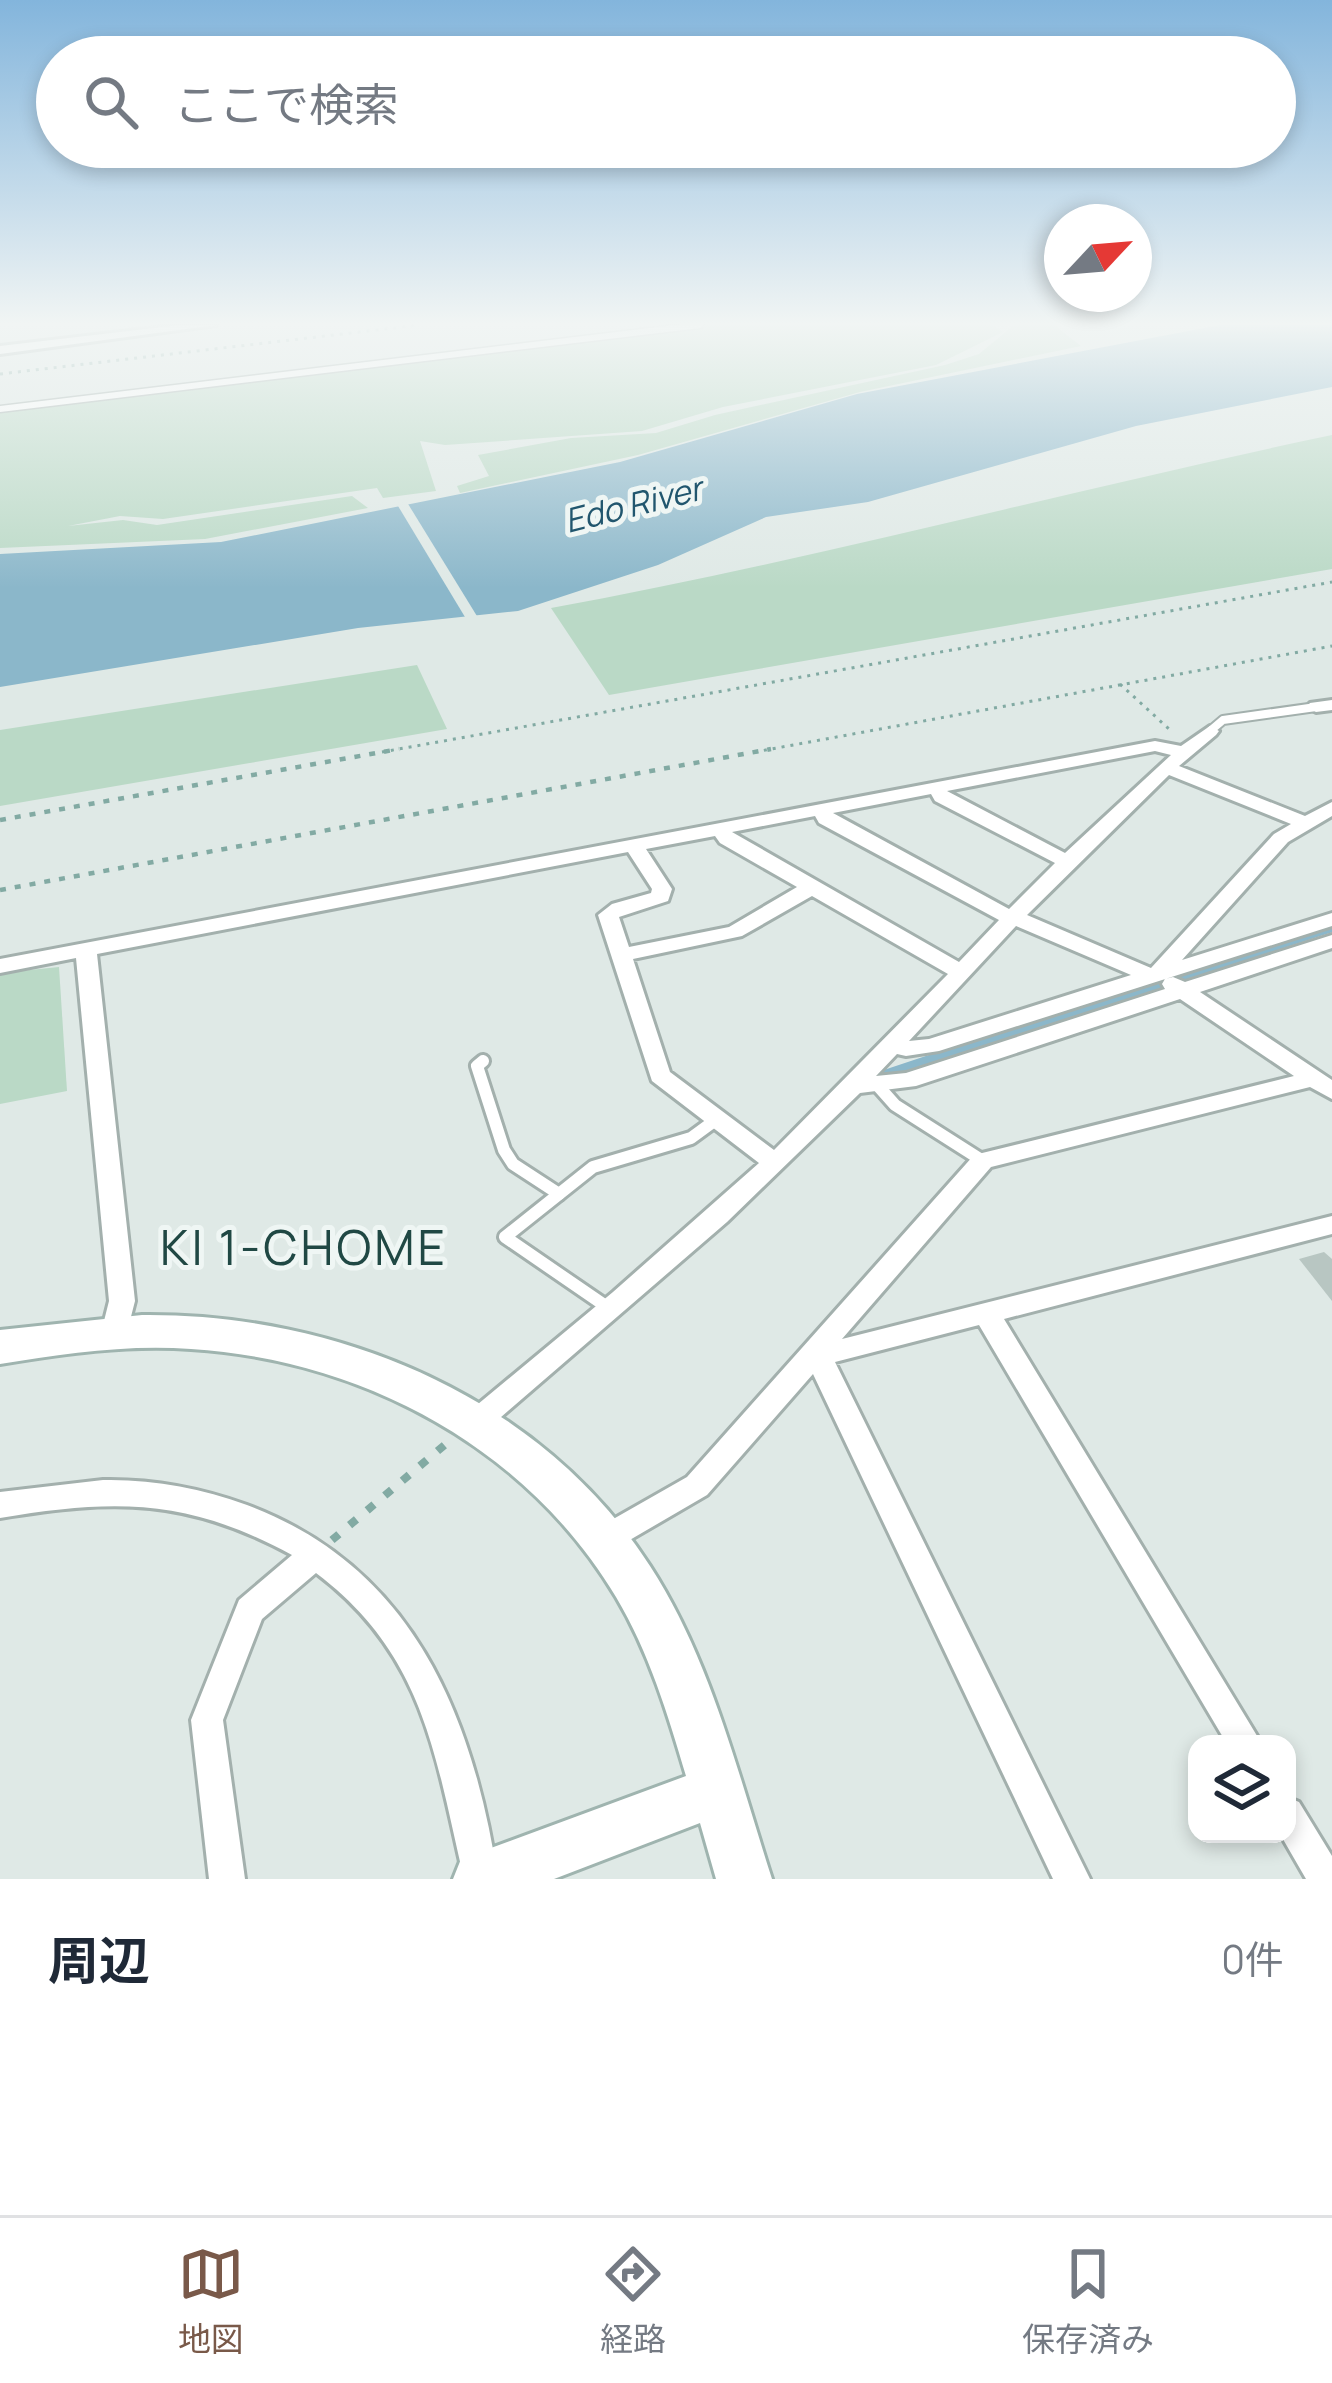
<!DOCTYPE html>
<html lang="ja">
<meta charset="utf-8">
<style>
:root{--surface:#fff;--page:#f6f6f7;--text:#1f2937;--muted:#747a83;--line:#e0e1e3;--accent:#795949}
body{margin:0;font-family:Manrope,"Noto Sans JP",sans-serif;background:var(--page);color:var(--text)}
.controls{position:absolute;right:36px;bottom:36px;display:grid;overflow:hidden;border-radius:24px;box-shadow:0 6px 18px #0003}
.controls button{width:108px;height:108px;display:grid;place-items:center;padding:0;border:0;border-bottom:3px solid var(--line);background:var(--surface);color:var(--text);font:60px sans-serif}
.compass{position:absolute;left:1044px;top:204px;width:108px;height:108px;border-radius:50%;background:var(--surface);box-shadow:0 6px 18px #0003;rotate:64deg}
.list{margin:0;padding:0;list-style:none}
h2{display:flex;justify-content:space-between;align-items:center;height:156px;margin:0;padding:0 48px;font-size:51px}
h2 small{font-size:39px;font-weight:400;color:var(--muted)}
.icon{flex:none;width:66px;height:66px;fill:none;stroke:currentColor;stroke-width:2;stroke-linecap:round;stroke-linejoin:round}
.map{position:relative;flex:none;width:1332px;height:1879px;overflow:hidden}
.search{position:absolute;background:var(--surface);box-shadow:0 6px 18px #0003;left:36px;right:36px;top:36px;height:132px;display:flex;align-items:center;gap:30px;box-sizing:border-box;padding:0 42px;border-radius:66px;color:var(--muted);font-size:45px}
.sheet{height:336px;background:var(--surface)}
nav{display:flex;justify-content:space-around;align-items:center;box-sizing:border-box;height:168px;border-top:3px solid var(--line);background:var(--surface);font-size:33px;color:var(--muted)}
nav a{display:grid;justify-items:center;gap:6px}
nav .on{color:var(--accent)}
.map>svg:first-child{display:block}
.green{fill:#bad9c6}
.water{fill:#8bb7ca}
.pier{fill:#dfe9e6}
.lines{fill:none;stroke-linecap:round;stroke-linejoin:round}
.stream-far1{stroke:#8bb7ca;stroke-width:8}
.stream{stroke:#8bb7ca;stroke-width:9}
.building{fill:#b8c6c2}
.lane-far2-casing{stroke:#a3b0ad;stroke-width:9}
.lane-far1-casing{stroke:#a3b0ad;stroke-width:12}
.lane-casing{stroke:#a3b0ad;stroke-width:18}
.street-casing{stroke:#a3b0ad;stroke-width:6}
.secondary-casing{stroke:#9fb4af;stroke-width:6}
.path-far2{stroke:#82aaa3;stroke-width:3;stroke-dasharray:3 6;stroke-linecap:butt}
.path-far1{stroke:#82aaa3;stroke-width:4.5;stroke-dasharray:6 9;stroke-linecap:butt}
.path{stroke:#82aaa3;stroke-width:8;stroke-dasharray:9 14;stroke-linecap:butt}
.lane-far2{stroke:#fff;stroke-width:6}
.lane-far1{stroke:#fff;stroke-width:8}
.lane{stroke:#fff;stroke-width:12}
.street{fill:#fff;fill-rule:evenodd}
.secondary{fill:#fff;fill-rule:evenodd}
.labels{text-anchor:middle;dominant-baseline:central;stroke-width:10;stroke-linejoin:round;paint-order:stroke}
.far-water-label{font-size:33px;font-style:italic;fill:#21566e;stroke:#eff6f4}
.near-neighbourhood-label{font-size:48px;letter-spacing:3px;fill:#204844;stroke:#eff6f4}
</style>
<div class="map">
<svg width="1332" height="1879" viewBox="0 0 1332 1879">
<rect width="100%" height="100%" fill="#dfe9e6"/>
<g class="green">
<path d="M680,325H993L1003,332L936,365L723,407L642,431L445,445L420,441L436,491L383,498L377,488L163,519L120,516L68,526L123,520L157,525L352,496L368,508L205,539L0,548V407Z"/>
<path d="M1014,325H1054L1081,346L860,392L638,455L460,493L457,486L489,476L478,455L571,438L656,433L715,415L945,365L979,354Z"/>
<path d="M1332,435V569L609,695L551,608C814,560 1071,490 1332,435Z"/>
<path d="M417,665L447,729L0,806V730Z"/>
<path d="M59,967L67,1091L0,1104V973Z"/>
</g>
<path class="water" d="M1220,325H1332V387L1136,426L868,502L766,517L658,565L518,611L358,628L0,687V554L221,542L620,462L857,394Z"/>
<path class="pier" d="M405,499L480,621L468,622L395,501Z"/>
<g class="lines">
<path class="stream-far1" d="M967,1047L1332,928"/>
<path class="stream" d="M880,1076L976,1044"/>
</g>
<path class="building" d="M1324,1252L1332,1259V1301L1299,1259Z"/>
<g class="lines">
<defs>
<path id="lane-far2" d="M0,409L700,325"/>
<path id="lane-far1" d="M1210,731L1223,720L1316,707"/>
<g id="lane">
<path d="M483,1061L477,1066L504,1150L513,1164L559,1194"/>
<path d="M879,1087L895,1105L983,1161"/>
<path d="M610,1309L505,1237L593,1167L691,1138L717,1119"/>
</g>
<g id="street">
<path d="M180,325H216L0,354V346Z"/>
<path d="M1332,700V710L1316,712L1307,707L1310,703Z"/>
<path d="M1210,726L1219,731L1216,735L1179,766L1305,816L1332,802V816L1288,842L1182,960L1332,913V926L939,1051L906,1056L897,1054L876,1076L906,1073L1165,989L1162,984L1165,979L1173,977L1185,982L1332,935V948L1200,992L1332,1080V1099L1310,1087L991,1167L842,1339L1332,1216V1234L1004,1319L1262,1744H1227L979,1325L835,1362L1090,1879H1053L813,1374L707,1495L616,1548L605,1552L594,1548L590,1539L594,1530L687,1477L974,1155L1294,1076L1180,999L916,1086L860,1093L727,1222L486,1430L476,1434L466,1430L462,1422L466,1414L613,1292L759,1163L652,1081L598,915L612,904L651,893L652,889L628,852L97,954L135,1301L125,1340L115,1343L105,1340L101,1333L109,1301L76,958L0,973V959L1155,741L1181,746ZM1155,751L1171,755L1065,853L947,791ZM1169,775L1291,824L1274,834L1151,968L1027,915ZM931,794L935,801L1055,863L1009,909L833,813ZM815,816L819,823L999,920L959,962L732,832ZM715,836L720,843L797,887L729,927L629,947L619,917L668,901L672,889L646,849ZM812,896L948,974L774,1150L670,1072L633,959L742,936ZM1016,926L1131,975L929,1039L909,1041Z"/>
<path d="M103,1480C153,1479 200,1488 247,1505C413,1567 473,1715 498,1879H464C435,1756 425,1655 316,1573L262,1619L223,1720L245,1879H209L191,1720L239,1600L292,1555C187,1498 115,1499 0,1518V1492Z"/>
<path d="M1287,1797L1299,1802L1332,1856V1879H1306L1280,1834H1287Z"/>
</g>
<path id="secondary" d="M142,1315C339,1313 541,1397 650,1566C711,1660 738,1774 772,1879H716L700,1823L554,1879H453L461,1859L686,1776C668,1715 649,1652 616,1597C526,1447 363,1360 191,1349C127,1344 63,1354 0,1364V1330Z"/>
</defs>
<use href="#lane-far2" class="lane-far2-casing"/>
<use href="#lane-far1" class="lane-far1-casing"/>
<use href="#lane" class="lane-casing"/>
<use href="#street" class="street-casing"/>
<use href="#secondary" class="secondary-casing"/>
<g class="path-far2">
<path d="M0,374L419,325"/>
<path d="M1120,684L1169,729"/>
<path d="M382,752L1332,582"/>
<path d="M755,752L1332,646"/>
</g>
<g class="path-far1">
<path d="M0,820L399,749"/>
<path d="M0,890L771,749"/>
</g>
<path class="path" d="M332,1540L447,1443"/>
<use href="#lane-far2" class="lane-far2"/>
<use href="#lane-far1" class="lane-far1"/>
<use href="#lane" class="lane"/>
<use href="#street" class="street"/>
<use href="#secondary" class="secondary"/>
</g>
<linearGradient id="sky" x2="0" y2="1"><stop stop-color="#83b5dc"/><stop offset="0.55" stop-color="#f1f5f4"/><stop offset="1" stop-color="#f1f5f4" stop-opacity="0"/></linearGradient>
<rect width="1332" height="588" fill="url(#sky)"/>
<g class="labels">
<g class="far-water-label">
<text transform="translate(633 504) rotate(-14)">Edo River</text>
</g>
<g class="near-neighbourhood-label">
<text x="304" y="1246">KI 1-CHOME</text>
</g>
</g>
</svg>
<div class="controls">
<button><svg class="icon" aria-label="layers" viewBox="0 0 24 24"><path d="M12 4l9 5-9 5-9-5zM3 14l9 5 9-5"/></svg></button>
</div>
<svg class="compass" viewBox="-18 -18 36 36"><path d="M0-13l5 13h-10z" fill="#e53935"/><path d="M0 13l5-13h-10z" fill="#747a83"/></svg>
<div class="search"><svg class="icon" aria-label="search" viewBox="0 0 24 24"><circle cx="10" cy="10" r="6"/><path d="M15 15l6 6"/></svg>ここで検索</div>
</div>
<section class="sheet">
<h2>周辺<small>0件</small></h2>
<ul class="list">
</ul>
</section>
<nav>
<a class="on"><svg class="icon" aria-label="map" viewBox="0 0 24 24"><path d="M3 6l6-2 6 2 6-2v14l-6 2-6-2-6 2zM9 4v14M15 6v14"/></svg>地図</a>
<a><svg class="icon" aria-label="directions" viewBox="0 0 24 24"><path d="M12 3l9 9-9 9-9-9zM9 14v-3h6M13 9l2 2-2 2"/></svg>経路</a>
<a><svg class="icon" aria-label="saved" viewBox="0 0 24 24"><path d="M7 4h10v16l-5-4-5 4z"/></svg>保存済み</a>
</nav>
